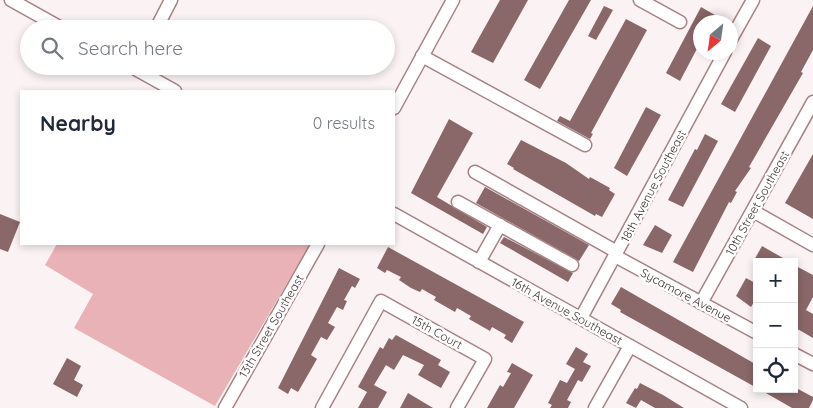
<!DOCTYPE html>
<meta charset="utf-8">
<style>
:root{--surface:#fff;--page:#f6f6f7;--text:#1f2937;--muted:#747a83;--line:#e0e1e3}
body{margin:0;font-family:Quicksand,sans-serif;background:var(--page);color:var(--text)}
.controls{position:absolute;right:15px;bottom:15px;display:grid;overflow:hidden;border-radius:0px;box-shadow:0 2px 8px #0003}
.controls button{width:45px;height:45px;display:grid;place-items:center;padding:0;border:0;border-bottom:1px solid var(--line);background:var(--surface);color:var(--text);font:25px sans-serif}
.compass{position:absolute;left:693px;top:15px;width:45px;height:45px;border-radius:50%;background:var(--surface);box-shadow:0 2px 8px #0003;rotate:209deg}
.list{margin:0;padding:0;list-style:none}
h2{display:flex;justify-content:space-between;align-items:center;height:65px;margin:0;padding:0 20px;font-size:21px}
h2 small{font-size:16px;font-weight:400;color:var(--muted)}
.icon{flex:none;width:28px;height:28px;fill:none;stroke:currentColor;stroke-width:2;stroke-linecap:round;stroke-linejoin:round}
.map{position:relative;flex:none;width:813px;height:408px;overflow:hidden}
.search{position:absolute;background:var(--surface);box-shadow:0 2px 8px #0003;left:20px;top:20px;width:375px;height:55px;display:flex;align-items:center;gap:12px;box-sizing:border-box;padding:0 18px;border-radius:28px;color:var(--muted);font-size:19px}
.panel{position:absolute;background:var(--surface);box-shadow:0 2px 8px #0003;left:20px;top:90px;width:375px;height:155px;border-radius:0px}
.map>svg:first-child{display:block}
.green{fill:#e8b2b6}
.building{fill:#8a6769}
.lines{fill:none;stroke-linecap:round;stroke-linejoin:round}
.minor-casing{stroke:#a78285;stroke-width:15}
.minor{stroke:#fff;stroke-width:12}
.labels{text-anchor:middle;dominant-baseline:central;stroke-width:5;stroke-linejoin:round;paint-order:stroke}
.street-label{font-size:12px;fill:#403132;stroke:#fff}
</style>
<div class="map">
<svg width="813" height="408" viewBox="0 0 813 408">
<rect width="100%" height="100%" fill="#fbf3f3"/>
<path class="green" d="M57,244H310L215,406L74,328L93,294L45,265Z"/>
<g class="building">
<path d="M500,0H528L493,63L471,52Z"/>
<path d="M569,0H591L540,89L524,80Z"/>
<path d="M604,6L613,10L596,40L588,36Z"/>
<path d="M813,6V50L801,72L803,73L749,167L751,168L735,191L737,192L731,203L729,202L693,272L673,262Z"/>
<path d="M701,7L715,15L711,22H700V43L680,81L666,73Z"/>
<path d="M626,19L647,30L591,133L593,134L590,139L557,121L560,116L570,121Z"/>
<path d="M758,38L771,46L735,112L721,104Z"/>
<path d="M646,107L661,115L627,176L614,168Z"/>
<path d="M449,119L473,133L437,197L487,227L483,234L411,193Z"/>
<path d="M705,134L718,141L683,207L668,200L695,149L697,150Z"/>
<path d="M521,140L566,163L589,179L590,177L610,188L609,190L615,194L602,217L596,214L595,216L513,169L514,168L507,164Z"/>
<path d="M813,154V219L785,203Z"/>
<path d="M485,187L589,245L579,261L476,203Z"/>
<path d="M0,214L20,222L8,252L0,249Z"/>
<path d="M655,225L672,235L662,253L643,245Z"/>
<path d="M504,237L573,273L568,282L500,243Z"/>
<path d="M762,246L790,262H753Z"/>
<path d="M388,247L524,322L512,343L504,338L506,335L492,327L490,331L469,319L471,316L457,308L455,312L434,300L436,297L422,289L420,292L411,288L399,280L401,277L387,270L385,273L377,268Z"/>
<path d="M794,265L813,275V297L806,310L813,314V338L794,327Z"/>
<path d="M339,268L360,279L355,288L352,286L344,300L347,301L343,310L337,307L328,323L335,327L327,340L321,337L311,355L317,359L298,392L291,388L288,394L278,388Z"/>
<path d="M746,278L757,284V297L751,307L736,296Z"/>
<path d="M621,287L757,365V388L620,312L621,310L611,304Z"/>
<path d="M396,335L441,360L438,365L450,372L441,388L418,375L424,365L403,355L394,370L386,365L374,385L387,392L378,408H358L367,392L358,387L380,347L383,349L389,338L392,340Z"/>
<path d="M576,347L588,354L583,362L591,366L582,382L578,380L567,400L571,402L568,408H550L552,405L548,403L560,380L567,383L575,369L566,364Z"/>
<path d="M67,358L81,366L74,380L83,385L77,397L53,384Z"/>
<path d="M512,363L533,375L514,408H487L500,385L503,387L511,373L507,372Z"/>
<path d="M640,383L663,395L684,408H655L641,400L636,408L626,403L635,388L637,389Z"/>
<path d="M759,389H798L813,397V400L809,408H792Z"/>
<path d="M408,393L433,408H400Z"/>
</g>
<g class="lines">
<defs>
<g id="minor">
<path d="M11,0L63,29"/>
<path d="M640,0L680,22"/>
<path d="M156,29L171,0"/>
<path d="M730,41L753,0"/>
<path d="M422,56L585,145"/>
<path d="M130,66L175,91"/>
<path d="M394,108L453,0"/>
<path d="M475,172L617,252"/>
<path d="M458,202L572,265"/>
<path d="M753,211L813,245"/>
<path d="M394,214L741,408"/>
<path d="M615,256L757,333"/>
<path d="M479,262L500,225"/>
<path d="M701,303L813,102"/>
<path d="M581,318L725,52"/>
<path d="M794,354L813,364"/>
<path d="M225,408L318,244"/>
<path d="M322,408L381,301L485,359L457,408"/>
<path d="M595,408L630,346"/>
</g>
</defs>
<use href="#minor" class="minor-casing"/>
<use href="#minor" class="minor"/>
</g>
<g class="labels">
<g class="street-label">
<text transform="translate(653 186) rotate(-62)">18th Avenue Southeast</text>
<text transform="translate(757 203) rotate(-61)">10th Street Southeast</text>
<text transform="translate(686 295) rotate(28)">Sycamore Avenue</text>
<text transform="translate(567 311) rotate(29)">16th Avenue Southeast</text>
<text transform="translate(271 326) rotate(-60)">13th Street Southeast</text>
<text transform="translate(437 332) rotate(29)">15th Court</text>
</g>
</g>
</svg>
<div class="controls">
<button>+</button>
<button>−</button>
<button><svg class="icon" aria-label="locate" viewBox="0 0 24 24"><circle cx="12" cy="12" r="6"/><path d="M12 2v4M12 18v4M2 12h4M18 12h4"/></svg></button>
</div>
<svg class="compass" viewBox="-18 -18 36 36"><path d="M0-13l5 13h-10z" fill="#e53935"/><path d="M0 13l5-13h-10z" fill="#747a83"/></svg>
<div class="search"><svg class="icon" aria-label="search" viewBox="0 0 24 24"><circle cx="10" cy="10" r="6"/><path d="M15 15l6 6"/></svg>Search here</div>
<section class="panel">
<h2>Nearby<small>0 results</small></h2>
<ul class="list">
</ul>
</section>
</div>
